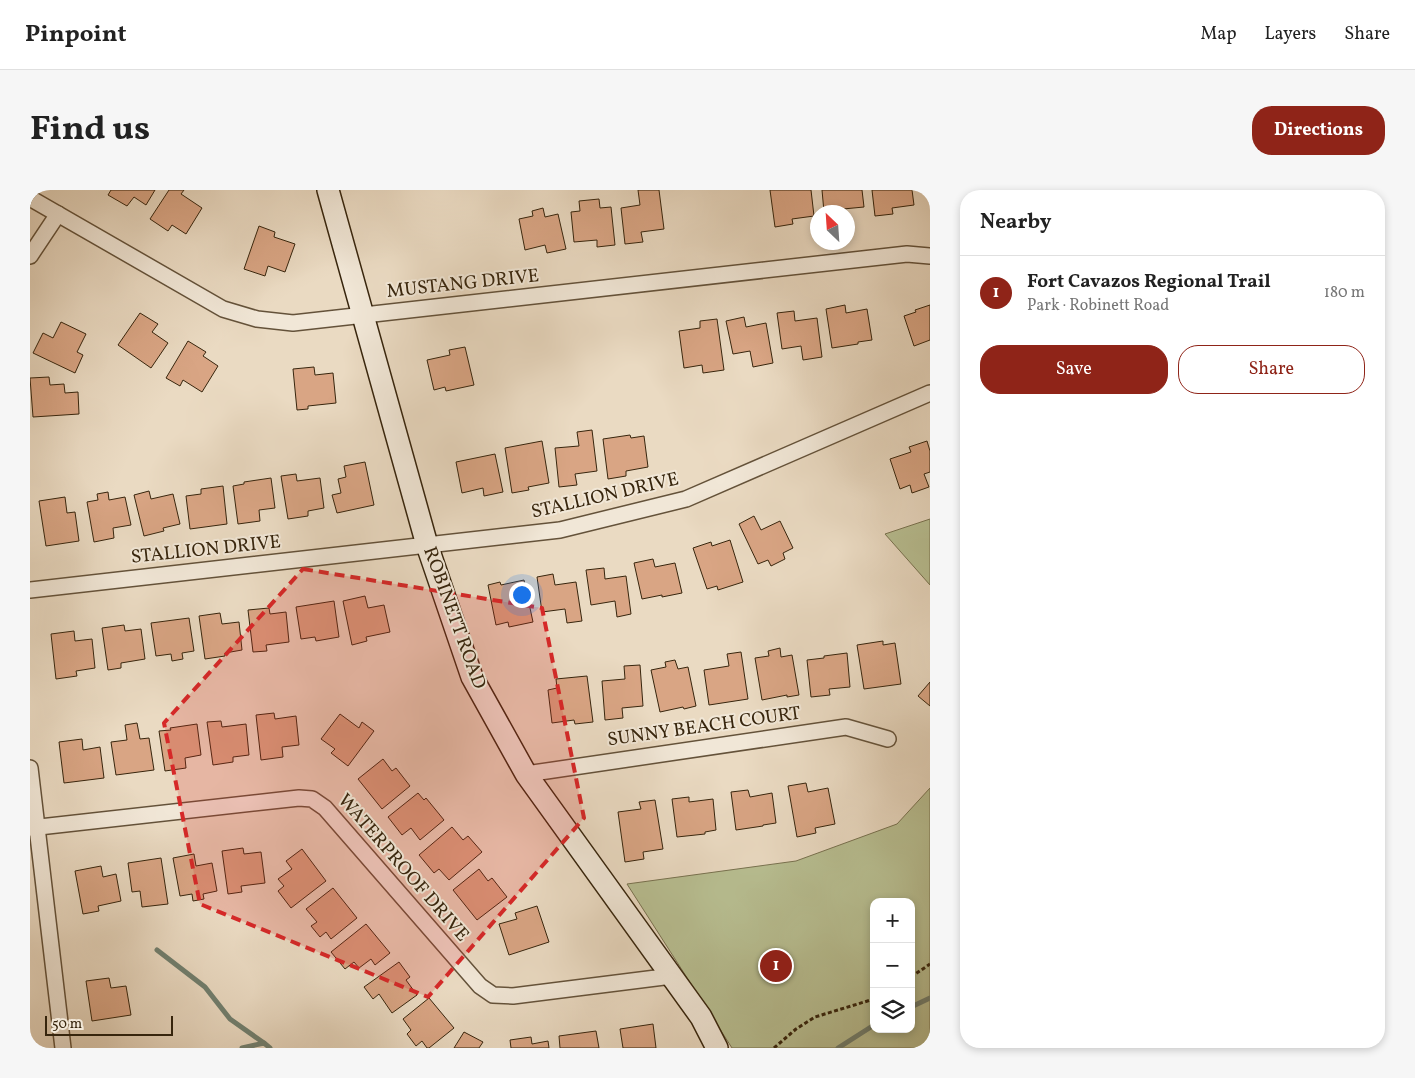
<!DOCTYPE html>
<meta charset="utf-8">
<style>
:root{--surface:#fff;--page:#f6f6f6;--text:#222;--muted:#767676;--line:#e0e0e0;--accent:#8f2418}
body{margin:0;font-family:Vollkorn,serif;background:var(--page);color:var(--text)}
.controls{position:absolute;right:15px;bottom:15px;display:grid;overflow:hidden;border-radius:10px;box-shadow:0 2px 8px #0003}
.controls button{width:45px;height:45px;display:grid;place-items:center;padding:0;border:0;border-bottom:1px solid var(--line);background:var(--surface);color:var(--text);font:25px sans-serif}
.compass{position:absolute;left:780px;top:15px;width:45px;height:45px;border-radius:50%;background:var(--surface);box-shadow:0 2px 8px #0003;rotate:335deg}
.scale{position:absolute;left:15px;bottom:12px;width:128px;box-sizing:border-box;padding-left:5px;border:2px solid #37250d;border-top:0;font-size:14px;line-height:18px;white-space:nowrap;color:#37250d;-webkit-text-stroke:4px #f1e7d7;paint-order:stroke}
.you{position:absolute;left:491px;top:404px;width:18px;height:18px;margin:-12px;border:4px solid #fff;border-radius:50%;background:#1a73e8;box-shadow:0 0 0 8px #1a73e833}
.badge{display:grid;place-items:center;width:32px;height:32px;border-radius:50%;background:var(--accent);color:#fff;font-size:16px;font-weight:700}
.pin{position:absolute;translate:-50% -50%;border:2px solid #fff;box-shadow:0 1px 5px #0006}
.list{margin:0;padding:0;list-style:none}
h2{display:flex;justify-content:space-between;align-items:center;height:65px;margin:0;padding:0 20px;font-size:21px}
h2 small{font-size:16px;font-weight:400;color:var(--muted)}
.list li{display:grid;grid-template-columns:32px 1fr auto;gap:15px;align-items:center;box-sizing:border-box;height:75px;padding:0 20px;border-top:1px solid var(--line)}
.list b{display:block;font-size:19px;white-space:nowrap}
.list p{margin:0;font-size:16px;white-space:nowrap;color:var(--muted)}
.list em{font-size:16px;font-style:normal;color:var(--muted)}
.actions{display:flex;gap:10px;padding:15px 20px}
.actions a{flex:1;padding:11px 0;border:1px solid var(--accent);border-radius:20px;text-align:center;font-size:18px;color:var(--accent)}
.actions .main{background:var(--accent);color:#fff}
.icon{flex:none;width:28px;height:28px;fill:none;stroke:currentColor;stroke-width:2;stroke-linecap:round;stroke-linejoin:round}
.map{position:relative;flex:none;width:900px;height:858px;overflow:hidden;border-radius:20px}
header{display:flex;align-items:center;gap:30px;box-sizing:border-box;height:70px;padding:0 25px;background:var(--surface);border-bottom:1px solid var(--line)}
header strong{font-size:24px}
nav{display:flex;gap:28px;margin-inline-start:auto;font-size:18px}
.intro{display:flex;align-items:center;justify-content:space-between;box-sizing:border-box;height:120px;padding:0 30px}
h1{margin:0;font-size:35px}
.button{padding:12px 22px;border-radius:20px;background:var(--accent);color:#fff;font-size:18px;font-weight:700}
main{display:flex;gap:30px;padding:0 30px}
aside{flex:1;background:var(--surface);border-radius:20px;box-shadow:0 2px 8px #0003}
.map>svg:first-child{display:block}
.green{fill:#b8bf92;stroke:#787250;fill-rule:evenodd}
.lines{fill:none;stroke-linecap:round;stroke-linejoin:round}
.stream{stroke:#717f6f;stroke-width:5}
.building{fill:#d9a584;stroke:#37250d}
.street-casing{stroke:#64523a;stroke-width:18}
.secondary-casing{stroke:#37250d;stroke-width:24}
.path{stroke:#37250d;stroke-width:3;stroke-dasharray:4 2.5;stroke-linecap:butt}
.street{stroke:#f1e7d7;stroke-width:15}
.secondary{stroke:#f1e7d7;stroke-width:21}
.marked{fill:#d62828;fill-opacity:0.2;stroke:#d62828;stroke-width:4;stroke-dasharray:10 6;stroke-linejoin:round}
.labels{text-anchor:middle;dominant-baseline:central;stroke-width:4;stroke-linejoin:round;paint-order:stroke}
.street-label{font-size:19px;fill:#37250d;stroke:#f1e7d7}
</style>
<header>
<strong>Pinpoint</strong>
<nav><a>Map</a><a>Layers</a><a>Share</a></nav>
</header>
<div class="intro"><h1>Find us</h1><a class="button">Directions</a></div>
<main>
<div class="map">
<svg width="900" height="858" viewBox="0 0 900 858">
<rect width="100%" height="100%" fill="#eadac2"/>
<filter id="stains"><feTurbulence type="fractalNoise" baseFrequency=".004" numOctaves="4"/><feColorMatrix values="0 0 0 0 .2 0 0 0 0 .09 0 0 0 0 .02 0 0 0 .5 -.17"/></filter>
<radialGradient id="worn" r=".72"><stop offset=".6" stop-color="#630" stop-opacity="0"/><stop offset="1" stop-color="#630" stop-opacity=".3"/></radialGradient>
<g class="green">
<path d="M900,329V395L855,344Z"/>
<path d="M900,598V858H702L597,694L766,671L867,634ZM844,712H881V839H844Z"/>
</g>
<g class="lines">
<g class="stream">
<path d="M127,760L175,797L200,829L234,853"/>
<path d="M881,817L900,808"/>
<path d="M212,858L234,853L240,858"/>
<path d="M808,858L844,835"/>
</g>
</g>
<g class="building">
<path d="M81,0H125L116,15L104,7L97,16L78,5Z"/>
<path d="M139,0H154L151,4L172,18L156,44L142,35L138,41L120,29Z"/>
<path d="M608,0H629L634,39L611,42L613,52L595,54L591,18L610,15Z"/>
<path d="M740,0H781L784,26L762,29L763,34L745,37Z"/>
<path d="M792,0H832L834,17L813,19L814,22H794Z"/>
<path d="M842,0H882L884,15L862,18L863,24L845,26Z"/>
<path d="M569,9L570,18L581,17L585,55L567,57V50L544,52L541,22L550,21L549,11Z"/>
<path d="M513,18L515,27L528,24L536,59L517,63L515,55L495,60L489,29L503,26L502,21Z"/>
<path d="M229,36L245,42L244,47L265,54L255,82L238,76L235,86L214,79Z"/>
<path d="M815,115L816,123L837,119L842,150L828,152V154L802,158L796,119Z"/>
<path d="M900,115V150L884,156L874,126L886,122L885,120Z"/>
<path d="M764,121L765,131L787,128L792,167L773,170L771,156L752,159L747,123Z"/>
<path d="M110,123L128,134L122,142L138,153L121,178L88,155Z"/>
<path d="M714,127L716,137L736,133L743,173L723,177L720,161L703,164L696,131Z"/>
<path d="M687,129L694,180L673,183L672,175L654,178L649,141L670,138V131Z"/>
<path d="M31,132L56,144L47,162L53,165L45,183L3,163L13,143L23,148Z"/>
<path d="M158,151L176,162L173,166L188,176L172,202L153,190L150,196L136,188Z"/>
<path d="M435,157L444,195L416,201L415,197L404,200L397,170L420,165L419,160Z"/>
<path d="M284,177L285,185L303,183L306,213L278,216V219L267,220L263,179Z"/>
<path d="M19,187L20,195L34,194L35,203L48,202L49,224L3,227L0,188Z"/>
<path d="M562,240L567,281L545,284L547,295L529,297L525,258L549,256L547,242Z"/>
<path d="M600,245L601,248L614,246L618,277L596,281V286L578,289L573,249Z"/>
<path d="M512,251L519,293L498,297L499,300L482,303L475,258Z"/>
<path d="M897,251L900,261V282L894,284L899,297L882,303L880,295L870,299L860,269L881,262L879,257Z"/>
<path d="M465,264L473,302L454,306L453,298L432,303L426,272Z"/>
<path d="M335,272L344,315L307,323L302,305L311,303L308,289L316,287L314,276Z"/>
<path d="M266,284L267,291L290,288L294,318L278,321V326L258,329L251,286Z"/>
<path d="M241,288L245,318L229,320L230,331L208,334L203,296L214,294V292Z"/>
<path d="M193,296L197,334L160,339L156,306L171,304V299Z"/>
<path d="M119,301L121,309L143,304L150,334L133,338L134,341L114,346L104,305Z"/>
<path d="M78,302L79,310L95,307L101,335L83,338L84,348L64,352L57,312L68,310L67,304Z"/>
<path d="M35,307L37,323L45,322L49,351L16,356L9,311Z"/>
<path d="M724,326L731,340L750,331L763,358L753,363L755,369L741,376L738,370L728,374L709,334Z"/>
<path d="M700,350L713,392L688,400L687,396L677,399L663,358L681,352L682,356Z"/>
<path d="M623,369L625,377L645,373L652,403L632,407V405L612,409L604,373Z"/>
<path d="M574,378L575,389L596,386L601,424L587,427L585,411L561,415L556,380Z"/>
<path d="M523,384L525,395L546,392L552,431L537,433L535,419L512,422L507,387Z"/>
<path d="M494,390L503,432L479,437L478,432L466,435L458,395L470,392L471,395Z"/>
<path d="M335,406L338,418L354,415L360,442L336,447L337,451L322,455L313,411Z"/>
<path d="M304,411L309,447L286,451L285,447L271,449L266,417Z"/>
<path d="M239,418L240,424L256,422L259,452L236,455L237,461L223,462L218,420Z"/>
<path d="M190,423L192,434L209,432L212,460L195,463V466L175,469L169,426Z"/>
<path d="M159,428L164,461L152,463L153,469L142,471L141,464L126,466L121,433Z"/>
<path d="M94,435L95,441L111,439L115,469L91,473V478L78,480L72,438Z"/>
<path d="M44,441L45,451L62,449L65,478L46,481L47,486L26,489L21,444Z"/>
<path d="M853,451V455L865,453L871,494L834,499L827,455Z"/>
<path d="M750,458L751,467L762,465L769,505L757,507V505L732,510L725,468L739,466L738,461Z"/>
<path d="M711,462L718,509L679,515L674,480L699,476L697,464Z"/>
<path d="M817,463L820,497L799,499L800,505L781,507L777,470L794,468V466Z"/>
<path d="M645,470L648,479L658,477L666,516L654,519L653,517L630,522L621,480L636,477L635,472Z"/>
<path d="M610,475L613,516L592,518L593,528L575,530L572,491L595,489L594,476Z"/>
<path d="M557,486L563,532L545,534L544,530L522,533L518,500L527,498L526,489Z"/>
<path d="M900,492V516L888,506Z"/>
<path d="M244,523L245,529L266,526L269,555L252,557L253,567L231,570L226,525Z"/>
<path d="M310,524L329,538L332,532L344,541L318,576L301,563L305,559L291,549Z"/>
<path d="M191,531L192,537L216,534L219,565L203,567V572L183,575L177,532Z"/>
<path d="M107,533L110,549L119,548L124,580L86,585L81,552L97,550L95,535Z"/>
<path d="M167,534L171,565L155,568L156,578L135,581L129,541L141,540L140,538Z"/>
<path d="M52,549L53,560L70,557L74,588L34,593L29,552Z"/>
<path d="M353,569L362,581L366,578L380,596L352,619L328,589Z"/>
<path d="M776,593L778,602L798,598L805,634L785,638L786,643L767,647L758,596Z"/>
<path d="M718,600L720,607L742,603L746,633L733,635V636L706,640L701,602Z"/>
<path d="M388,603L394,610L396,608L414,630L390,650L381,638L372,645L358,627Z"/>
<path d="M659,607V612L683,609L686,640L675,642V644L647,647L642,609Z"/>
<path d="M625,610L633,659L613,662L614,669L595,672L588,622L611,619L609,612Z"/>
<path d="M422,637L433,650L438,646L452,662L419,690L409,679L404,683L389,665Z"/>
<path d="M213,658L214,664L231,662L235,693L211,696L212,702L198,704L192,661Z"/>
<path d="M272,659L296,691L261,718L248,701L254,696L248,689L262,679L256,671Z"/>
<path d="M164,664L166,676L182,673L187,701L173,704L174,709L163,711L162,704L150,706L143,668Z"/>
<path d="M131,668L138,714L112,717L110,701L102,702L98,673Z"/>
<path d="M71,676L73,687L86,684L91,711L68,716L69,721L53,724L45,681Z"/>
<path d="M449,679L458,691L462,688L477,707L447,730L423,700Z"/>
<path d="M303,698L327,728L301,749L296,742L290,747L281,736L287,732L276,719Z"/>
<path d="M507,716L519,752L479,765L469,734L487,729L485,723Z"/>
<path d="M336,734L360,763L345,775L341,769L329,778L324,772L315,779L301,762Z"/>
<path d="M369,772L380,787L376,790L387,805L362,823L349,804L343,809L334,797Z"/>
<path d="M79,788L81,798L96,796L101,825L62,831L56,791Z"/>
<path d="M399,808L424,838L399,858H397L392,851L386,856L377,844L381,840L373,829Z"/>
<path d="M623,834L626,858H593L590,839Z"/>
<path d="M566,841L569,858H530L529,846Z"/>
<path d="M434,842L453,852L449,858H424Z"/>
<path d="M501,847L502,854L518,851L519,858H481L480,850Z"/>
</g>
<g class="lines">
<defs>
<g id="street">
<path d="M0,8L193,119L227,129L263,133L877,64L900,66"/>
<path d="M0,66L28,24"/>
<path d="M0,400L530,340L656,309L900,203"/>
<path d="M0,578L33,858"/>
<path d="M496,584L816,537L858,549"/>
<path d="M0,638L269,608L282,609L295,618L450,796L463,805L483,806L642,786"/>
</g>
<path id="secondary" d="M298,0L397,355L442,487L496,584L671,827L687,858"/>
</defs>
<use href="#street" class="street-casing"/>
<use href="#secondary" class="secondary-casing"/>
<g class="path">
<path d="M881,787L900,774"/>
<path d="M744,858L766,839L785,827L844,809"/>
</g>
<use href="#street" class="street"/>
<use href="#secondary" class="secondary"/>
</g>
<path class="marked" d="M273,379L512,418L554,628L398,807L170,714L134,533Z"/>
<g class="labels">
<g class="street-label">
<text transform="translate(433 94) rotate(-6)">MUSTANG DRIVE</text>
<text transform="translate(575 306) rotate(-13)">STALLION DRIVE</text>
<text transform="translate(176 360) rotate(-6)">STALLION DRIVE</text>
<text transform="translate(424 428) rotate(70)">ROBINETT ROAD</text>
<text transform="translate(674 537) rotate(-8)">SUNNY BEACH COURT</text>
<text transform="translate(373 678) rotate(49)">WATERPROOF DRIVE</text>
</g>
</g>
<rect width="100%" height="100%" filter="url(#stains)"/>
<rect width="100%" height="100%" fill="url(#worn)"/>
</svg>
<div class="controls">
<button>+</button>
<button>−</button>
<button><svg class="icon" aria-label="layers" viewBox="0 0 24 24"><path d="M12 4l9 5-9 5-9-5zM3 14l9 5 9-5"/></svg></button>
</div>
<svg class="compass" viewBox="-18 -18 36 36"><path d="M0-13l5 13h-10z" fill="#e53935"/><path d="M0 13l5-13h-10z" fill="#767676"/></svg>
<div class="scale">50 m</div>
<div class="you"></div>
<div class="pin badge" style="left:746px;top:776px">1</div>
</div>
<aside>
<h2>Nearby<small></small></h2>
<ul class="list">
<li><span class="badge">1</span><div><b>Fort Cavazos Regional Trail</b><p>Park · Robinett Road</p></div><em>180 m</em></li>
</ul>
<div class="actions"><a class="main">Save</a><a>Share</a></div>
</aside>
</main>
